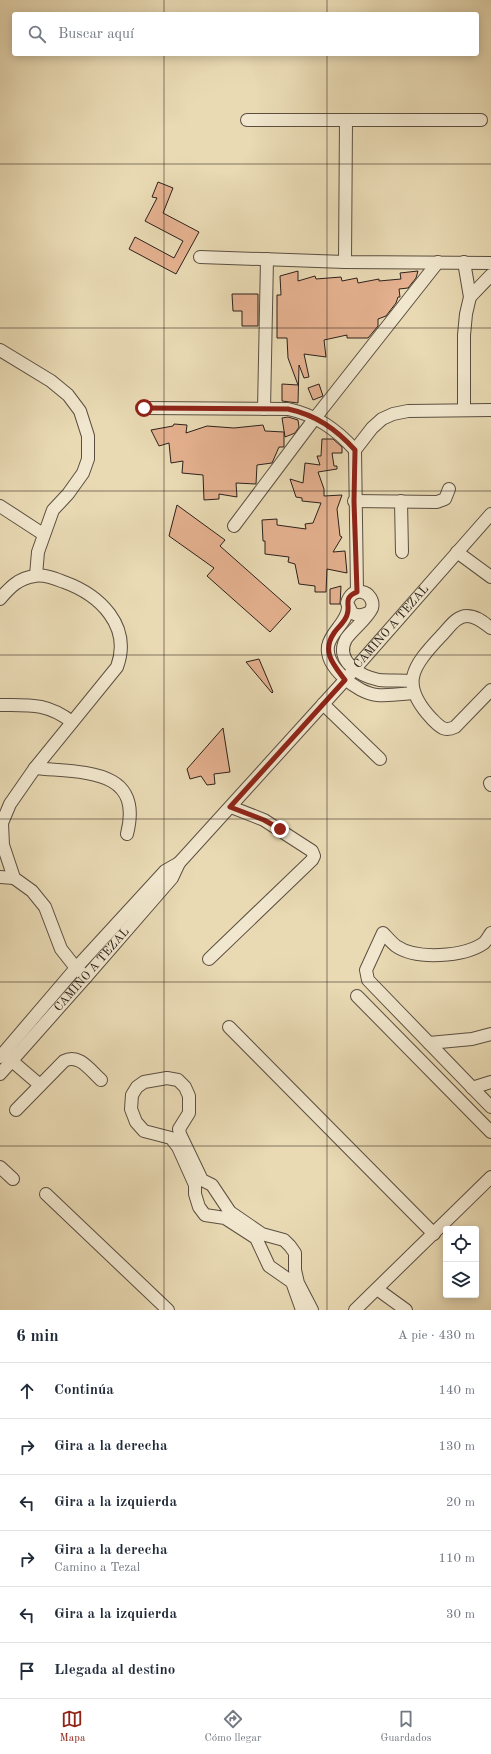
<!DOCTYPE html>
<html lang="es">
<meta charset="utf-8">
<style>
:root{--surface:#fff;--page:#f6f6f7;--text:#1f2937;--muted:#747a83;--line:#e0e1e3;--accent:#8f2418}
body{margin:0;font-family:"Old Standard TT",serif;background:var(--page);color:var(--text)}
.controls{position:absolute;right:12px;bottom:12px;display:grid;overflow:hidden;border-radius:4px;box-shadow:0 2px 10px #0003}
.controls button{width:36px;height:36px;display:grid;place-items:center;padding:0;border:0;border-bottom:1px solid var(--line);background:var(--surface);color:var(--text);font:20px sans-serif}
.stop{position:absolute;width:12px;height:12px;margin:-9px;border:3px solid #8f2418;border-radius:50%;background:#fff}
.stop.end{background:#8f2418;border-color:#fff;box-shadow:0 1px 4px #0008}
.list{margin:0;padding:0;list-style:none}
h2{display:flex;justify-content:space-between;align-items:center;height:52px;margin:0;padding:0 16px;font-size:17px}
h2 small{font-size:13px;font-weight:400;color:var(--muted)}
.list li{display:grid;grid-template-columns:26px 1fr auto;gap:12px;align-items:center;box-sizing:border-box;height:56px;padding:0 16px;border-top:1px solid var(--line)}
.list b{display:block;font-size:15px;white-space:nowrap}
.list p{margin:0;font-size:13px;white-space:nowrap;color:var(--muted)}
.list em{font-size:13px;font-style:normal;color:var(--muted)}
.icon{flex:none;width:22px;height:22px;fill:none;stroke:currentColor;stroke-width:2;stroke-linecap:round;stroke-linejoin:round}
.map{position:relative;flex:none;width:491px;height:1310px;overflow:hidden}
.search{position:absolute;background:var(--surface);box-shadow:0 2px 10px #0003;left:12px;right:12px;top:12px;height:44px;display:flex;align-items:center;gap:10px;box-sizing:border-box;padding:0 14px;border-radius:4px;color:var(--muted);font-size:15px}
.sheet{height:388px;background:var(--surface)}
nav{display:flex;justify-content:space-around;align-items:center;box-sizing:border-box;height:56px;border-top:1px solid var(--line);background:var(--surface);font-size:11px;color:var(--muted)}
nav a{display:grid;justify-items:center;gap:2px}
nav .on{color:var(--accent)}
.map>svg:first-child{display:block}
.building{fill:#e5b190;stroke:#2c211b}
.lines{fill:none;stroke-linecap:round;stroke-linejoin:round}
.minor-casing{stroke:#5b4f41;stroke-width:14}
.minor{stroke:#f1e7ce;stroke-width:12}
.route{stroke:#8f2418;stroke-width:5}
.grid{fill:none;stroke:#2c211b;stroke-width:1;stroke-opacity:0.55}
.labels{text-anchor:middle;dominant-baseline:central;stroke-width:4;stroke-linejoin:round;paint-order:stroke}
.street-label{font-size:12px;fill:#2c211b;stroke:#f1e7ce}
</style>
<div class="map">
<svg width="491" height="1310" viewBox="0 0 491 1310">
<rect width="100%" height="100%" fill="#e9dab4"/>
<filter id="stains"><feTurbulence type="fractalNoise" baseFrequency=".005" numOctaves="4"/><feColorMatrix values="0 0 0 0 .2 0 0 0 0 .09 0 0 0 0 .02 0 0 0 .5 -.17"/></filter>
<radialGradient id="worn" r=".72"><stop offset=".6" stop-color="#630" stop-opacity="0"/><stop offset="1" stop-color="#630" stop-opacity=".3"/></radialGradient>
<g class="building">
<path d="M158,182L173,188L163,213L199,232L176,274L129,249L135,237L174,258L183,241L145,221L157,198L152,197Z"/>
<path d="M298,271V281L315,276L316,279L341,277L342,281L357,278L358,283L379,279V281L401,279L400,273L418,271L416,278L408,288L399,289L400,297H398L396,303L386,316L378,319V326L368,338H347V335L324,340L326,357L304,354L309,377L304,378L299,365L298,403L282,401V384L298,385L288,358L287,338H277V295H281L280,276Z"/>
<path d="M232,294H258V326H242V311H233Z"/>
<path d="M319,384L323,396L313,400L308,388Z"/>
<path d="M288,417L298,420L299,427L295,433L285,437L282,418Z"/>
<path d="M174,424L187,425L186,433L207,426L234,428L263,425L265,431L284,432V447H279L272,463L257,465L256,484L236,483L237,497L219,494V499L204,500L203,475L182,473L183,461L171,463L169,443L159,446L151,430L173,426Z"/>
<path d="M322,439H333L342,447V453H332L334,466H337V469L318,472L324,489V496L342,495L337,509L340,536L342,537L333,552L345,551L347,573L327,569L326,592H315V586L299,584L295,564L288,562L289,557L265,554V541H263L262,520L277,519V525L306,529L305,524L313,523L321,503L302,501V498L296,497L290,479L303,483L305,463L320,465L317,456H321Z"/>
<path d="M177,505L225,540L220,546L291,609L270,632L207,576L214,568L169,536Z"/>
<path d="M341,586L340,604H330V589Z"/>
<path d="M259,659L273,692L272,693L246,662Z"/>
<path d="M223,728L230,772L214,774L215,784L207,785L201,776L190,779L187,769Z"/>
</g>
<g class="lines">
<defs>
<g id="minor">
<path d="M247,120H481"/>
<path d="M200,257L345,262L491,263"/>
<path d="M345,262L346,120"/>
<path d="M470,297L491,275"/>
<path d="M0,350L51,381L68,395L80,411L88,436V459L83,473L68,494L53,510L38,552L36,575"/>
<path d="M144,408L288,409C316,415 336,429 355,450"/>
<path d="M264,409L267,259"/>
<path d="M464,410V335L466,314L470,297L464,262"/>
<path d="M354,501L437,502L445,499L449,489"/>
<path d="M401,501L402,552"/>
<path d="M0,506L43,534"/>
<path d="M234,526L315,418L438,262"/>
<path d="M457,552L491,577"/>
<path d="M357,591L355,450L372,428L382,419L393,414L408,411L491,410"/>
<path d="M0,599C10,587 19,578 35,576C44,574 56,579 64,582C100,595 132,626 117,667L35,768L10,804L2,823L3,845L14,878L32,891L45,907L61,949L76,968L86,977"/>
<path d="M348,608C347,623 331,631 328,646C325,667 357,693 377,695C389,696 402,694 414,693"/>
<path d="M368,613C361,616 358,616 352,613L347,603C349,596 354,590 362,592C369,593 374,601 372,608C367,619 353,629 346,639C334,661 360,676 379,680C390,681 401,680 412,681"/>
<path d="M491,628C484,623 477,616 467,616C456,616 449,628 441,636C412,667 399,684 432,719C440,727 444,732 455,727L491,690"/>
<path d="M323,704L380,759"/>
<path d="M0,705C30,705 47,703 72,722"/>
<path d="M35,768C81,773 144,767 127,834"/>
<path d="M490,783L491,785"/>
<path d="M0,877L14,878"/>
<path d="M491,933C489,936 487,940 484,943C464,957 416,960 396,946C391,942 387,937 383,933L366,970L368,980L491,1107"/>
<path d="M209,959L312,860L314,856L312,851L264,820L231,807"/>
<path d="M357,996L491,1132"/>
<path d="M229,1027L434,1234"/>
<path d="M429,1043L472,1039L491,1034"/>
<path d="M0,1057L76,968L165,871L179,863"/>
<path d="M12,1061L40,1085"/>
<path id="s1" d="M0,1074L86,977L172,878L179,863L345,680L491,514"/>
<path d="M472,1088L491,1082"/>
<path d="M16,1110L64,1061C79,1053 90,1070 101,1080"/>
<path d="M0,1167L13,1179"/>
<path d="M46,1194L168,1310"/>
<path d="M377,1289L406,1310"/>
<path d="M302,1310L292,1282L269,1266L256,1238L225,1218L205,1215L199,1207L195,1194V1185L178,1147L171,1138L144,1131L136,1122L131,1109L132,1095L137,1087L144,1082L167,1078L178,1080L185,1087L189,1096V1113L179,1129L180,1134L202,1180L212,1185L230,1212L262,1234L284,1240L290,1246L295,1253V1270L298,1283L312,1310"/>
<path d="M355,1310L491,1177"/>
</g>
</defs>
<use href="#minor" class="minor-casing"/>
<use href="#minor" class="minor"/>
</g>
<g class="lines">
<path class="route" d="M144,408L288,409C316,415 336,429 355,450L354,501L357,592C342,598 351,605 347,615C345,622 338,627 334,633C321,652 334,665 345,680L230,807L264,820L280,829"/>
</g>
<path class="grid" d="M164,0V14M327,0V14M164,54V1310M327,54V1310M0,164H491M0,328H491M0,491H491M0,655H491M0,819H491M0,982H491M0,1146H491"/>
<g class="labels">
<g class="street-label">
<text stroke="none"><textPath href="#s1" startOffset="595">CAMINO A TEZAL</textPath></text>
<text stroke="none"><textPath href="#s1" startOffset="139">CAMINO A TEZAL</textPath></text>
</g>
</g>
<rect width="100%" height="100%" filter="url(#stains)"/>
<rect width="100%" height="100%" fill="url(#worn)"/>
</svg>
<div class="controls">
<button><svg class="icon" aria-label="locate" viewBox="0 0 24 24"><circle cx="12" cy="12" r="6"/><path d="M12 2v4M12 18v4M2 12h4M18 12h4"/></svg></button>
<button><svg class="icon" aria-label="layers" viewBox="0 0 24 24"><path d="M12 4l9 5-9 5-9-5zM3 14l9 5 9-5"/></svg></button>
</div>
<div class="stop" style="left:144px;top:408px"></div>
<div class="stop end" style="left:280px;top:829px"></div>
<div class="search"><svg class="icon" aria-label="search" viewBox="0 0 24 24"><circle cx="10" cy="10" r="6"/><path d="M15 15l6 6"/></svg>Buscar aquí</div>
</div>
<section class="sheet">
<h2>6 min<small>A pie · 430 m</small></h2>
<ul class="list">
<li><svg class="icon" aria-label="ahead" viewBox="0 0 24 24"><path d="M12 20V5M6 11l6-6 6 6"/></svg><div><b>Continúa</b></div><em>140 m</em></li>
<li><svg class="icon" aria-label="right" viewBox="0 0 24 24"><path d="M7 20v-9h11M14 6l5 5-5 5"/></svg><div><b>Gira a la derecha</b></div><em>130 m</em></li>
<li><svg class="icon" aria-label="left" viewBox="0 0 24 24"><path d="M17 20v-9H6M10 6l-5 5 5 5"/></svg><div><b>Gira a la izquierda</b></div><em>20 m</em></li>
<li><svg class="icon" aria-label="right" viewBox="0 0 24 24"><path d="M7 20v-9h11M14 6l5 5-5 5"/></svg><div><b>Gira a la derecha</b><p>Camino a Tezal</p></div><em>110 m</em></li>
<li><svg class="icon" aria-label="left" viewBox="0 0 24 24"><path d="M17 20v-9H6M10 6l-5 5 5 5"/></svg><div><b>Gira a la izquierda</b></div><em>30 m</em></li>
<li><svg class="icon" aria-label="arrive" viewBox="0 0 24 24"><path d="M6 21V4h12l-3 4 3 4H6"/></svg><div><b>Llegada al destino</b></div></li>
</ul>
</section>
<nav>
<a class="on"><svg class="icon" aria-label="map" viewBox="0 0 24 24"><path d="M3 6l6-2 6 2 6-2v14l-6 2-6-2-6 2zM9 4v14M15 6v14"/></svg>Mapa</a>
<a><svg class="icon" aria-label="directions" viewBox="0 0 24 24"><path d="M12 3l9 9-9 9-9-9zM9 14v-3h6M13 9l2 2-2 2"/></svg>Cómo llegar</a>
<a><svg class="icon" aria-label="saved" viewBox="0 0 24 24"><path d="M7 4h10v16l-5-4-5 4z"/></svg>Guardados</a>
</nav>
